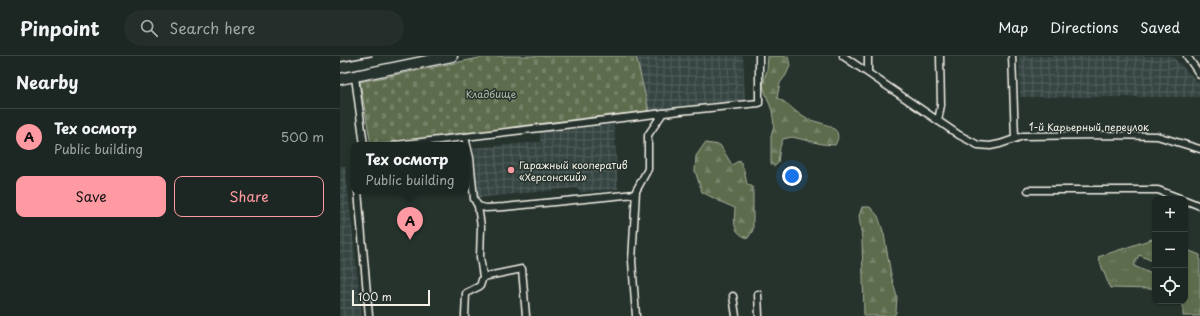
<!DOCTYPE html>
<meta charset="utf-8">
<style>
:root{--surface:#1c2622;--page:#252e2a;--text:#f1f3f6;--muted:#a0a5a5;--line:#3a4340;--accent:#ff9aa2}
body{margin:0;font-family:"Playpen Sans",sans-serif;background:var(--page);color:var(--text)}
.controls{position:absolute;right:12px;bottom:12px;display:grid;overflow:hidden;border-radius:8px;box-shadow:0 1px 3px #0004}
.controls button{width:36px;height:36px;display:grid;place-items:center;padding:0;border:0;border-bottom:1px solid var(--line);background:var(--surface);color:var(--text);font:20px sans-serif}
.scale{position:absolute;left:12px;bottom:10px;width:78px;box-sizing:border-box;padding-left:4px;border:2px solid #f4f1e8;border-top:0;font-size:11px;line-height:14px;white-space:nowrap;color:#f4f1e8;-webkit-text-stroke:3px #26332d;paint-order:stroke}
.you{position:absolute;left:452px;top:120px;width:14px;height:14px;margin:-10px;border:3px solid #fff;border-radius:50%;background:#1a73e8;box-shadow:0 0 0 6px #1a73e833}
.badge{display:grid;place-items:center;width:26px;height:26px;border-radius:50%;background:var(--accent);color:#111;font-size:13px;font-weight:700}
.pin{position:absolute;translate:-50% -33px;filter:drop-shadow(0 1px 2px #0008)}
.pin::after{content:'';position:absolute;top:21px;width:14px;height:12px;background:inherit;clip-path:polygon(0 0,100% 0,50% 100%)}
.popup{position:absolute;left:11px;top:86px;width:118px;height:52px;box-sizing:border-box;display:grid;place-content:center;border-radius:8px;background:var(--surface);filter:drop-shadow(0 1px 3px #0005);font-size:13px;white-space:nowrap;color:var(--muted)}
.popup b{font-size:15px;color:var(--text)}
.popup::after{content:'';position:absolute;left:50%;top:100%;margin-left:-8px;border:8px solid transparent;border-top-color:var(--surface)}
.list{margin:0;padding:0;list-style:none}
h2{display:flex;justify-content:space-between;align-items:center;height:52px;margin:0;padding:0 16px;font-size:17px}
h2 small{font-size:13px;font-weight:400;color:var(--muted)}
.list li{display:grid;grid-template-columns:26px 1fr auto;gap:12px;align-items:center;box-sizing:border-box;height:56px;padding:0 16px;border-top:1px solid var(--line)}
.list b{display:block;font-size:15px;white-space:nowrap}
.list p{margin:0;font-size:13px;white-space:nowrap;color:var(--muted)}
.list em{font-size:13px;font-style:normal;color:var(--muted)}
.actions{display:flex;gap:8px;padding:12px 16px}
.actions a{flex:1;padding:9px 0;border:1px solid var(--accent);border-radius:8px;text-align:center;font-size:14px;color:var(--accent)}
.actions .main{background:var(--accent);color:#111}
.icon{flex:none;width:22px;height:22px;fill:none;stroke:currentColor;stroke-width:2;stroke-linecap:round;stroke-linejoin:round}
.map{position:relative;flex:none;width:860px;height:260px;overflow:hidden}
header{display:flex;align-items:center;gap:24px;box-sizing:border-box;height:56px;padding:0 20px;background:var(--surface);border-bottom:1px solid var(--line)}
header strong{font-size:19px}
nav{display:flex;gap:22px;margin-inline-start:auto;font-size:14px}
.search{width:280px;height:36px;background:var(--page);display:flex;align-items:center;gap:10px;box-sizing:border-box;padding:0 14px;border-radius:22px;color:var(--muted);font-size:15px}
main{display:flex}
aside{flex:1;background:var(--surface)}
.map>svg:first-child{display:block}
.industrial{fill:url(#industrial-grid)}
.grass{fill:url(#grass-tufts);stroke:#a8ae9b}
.forest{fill:url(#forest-firs);stroke:#a8ae9b}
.cemetery{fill:url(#cemetery-stones);stroke:#a8ae9b}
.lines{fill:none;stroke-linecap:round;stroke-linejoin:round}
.minor-casing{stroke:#f4f1e8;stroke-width:9}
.primary-casing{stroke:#f4f1e8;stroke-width:13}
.minor{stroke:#26332d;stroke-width:6}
.primary{stroke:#26332d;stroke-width:10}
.rail{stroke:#f4f1e8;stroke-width:1.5}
.poi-dot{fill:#ff9aa2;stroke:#26332d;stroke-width:1.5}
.labels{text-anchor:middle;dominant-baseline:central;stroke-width:3;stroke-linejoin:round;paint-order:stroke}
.park-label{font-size:10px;fill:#b8bcaa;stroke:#26332d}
.street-label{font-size:10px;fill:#f4f1e8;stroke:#26332d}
.poi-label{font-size:10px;fill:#f4f1e8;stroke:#26332d;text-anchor:start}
</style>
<header>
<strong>Pinpoint</strong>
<div class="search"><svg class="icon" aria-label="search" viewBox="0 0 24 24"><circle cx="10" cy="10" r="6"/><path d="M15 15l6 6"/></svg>Search here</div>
<nav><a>Map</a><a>Directions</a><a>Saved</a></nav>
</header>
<main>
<aside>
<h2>Nearby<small></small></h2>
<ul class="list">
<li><span class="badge">A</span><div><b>Тех осмотр</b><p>Public building</p></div><em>500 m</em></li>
</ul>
<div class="actions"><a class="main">Save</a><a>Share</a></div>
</aside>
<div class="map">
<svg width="860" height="260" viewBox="0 0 860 260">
<defs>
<pattern id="industrial-grid" width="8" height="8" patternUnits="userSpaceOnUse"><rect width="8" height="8" fill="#364443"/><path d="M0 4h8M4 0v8" fill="none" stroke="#545f5e"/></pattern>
<pattern id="grass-tufts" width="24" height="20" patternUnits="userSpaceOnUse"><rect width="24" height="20" fill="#5d6c4e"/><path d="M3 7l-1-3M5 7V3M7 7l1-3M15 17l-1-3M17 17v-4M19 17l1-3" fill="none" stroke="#758168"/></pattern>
<pattern id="forest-firs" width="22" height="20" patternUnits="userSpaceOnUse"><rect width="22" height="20" fill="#5d6c4e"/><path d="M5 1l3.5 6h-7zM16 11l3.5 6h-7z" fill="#758168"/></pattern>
<pattern id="cemetery-stones" width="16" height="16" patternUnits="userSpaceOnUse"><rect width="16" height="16" fill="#5d6c4e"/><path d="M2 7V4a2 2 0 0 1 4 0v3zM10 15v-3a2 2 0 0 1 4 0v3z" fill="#758168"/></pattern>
</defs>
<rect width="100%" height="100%" fill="#26332d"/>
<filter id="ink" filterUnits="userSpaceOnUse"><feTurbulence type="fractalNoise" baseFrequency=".025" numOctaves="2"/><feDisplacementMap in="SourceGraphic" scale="8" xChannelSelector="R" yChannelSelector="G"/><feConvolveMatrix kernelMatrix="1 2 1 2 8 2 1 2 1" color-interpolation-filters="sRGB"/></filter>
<g filter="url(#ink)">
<g class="industrial">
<path d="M296,0H403L405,46L309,55Z"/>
<path d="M679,0H832L860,28V41H680Z"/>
<path d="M274,68L278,133L241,136L236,132L135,142L131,92L200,86V76Z"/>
<path d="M0,110H5L22,260H0Z"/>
</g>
<g class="grass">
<path d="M812,183H815V206L799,199L794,210L814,219L815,217V234L811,233L770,232L758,201Z"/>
<path d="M845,193L860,199V260H843V247L839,245H845Z"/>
</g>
<g class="forest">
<path d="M428,0H448L450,10L446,19L440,27L437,42C448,47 452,53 462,60C471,66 485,66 494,73C500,77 498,84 495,89L482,88L452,81L443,83L440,91L438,107L435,110L431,108V81L434,69L432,55L423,30L424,25L427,13Z"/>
<path d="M365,87L380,89L392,109L400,104L404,114L407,128L413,131V174L408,182C392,177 394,166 395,152L381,146L362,136L355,115L356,100Z"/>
<path d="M522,151H530L538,160L544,178L551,219L557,241L556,256L554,260H524L522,183L519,160Z"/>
</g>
<path class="cemetery" d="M149,0H296L309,55L31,89L20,26Z"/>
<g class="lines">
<defs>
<g id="minor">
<path d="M503,0L619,79L638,89L650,90L660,88L683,80L764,79L817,80L860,93"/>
<path d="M672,0L675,82"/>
<path d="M847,0L860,19"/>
<path d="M528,16V0"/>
<path d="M15,21L24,89"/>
<path d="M598,65L601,49L600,0"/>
<path d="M56,89L125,81"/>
<path d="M688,134H818L842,143"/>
<path d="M18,135L29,260"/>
<path d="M845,144L860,150"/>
<path d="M138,150L146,152L164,151L295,138"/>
<path d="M143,221L182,213L186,260"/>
<path d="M418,238L419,260"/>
<path d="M393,240L396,260"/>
<path d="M125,260L126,237L140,230L143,221L140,201L141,171L138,150L134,143L130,102L125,81L340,55L419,47V0"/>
<path d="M296,260L292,205L296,135L308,113V79L323,57"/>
</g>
<path id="primary" d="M0,23L112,0"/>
</defs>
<use href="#minor" class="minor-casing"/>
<use href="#primary" class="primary-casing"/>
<use href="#minor" class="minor"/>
<use href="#primary" class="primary"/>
<path class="rail" d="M0,6L32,0"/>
</g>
</g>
<circle class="poi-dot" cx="171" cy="114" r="4"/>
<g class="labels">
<g class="park-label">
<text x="151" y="37">Кладбище</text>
</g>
<g class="street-label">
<text x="749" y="70">1-й Карьерный переулок</text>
</g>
<g class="poi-label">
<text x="179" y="108">Гаражный кооператив<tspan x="179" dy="12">«Херсонский»</tspan></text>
</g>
</g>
</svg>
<div class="controls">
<button>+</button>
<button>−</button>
<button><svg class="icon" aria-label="locate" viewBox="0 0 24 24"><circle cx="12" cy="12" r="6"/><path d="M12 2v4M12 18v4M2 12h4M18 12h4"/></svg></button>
</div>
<div class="scale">100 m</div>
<div class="you"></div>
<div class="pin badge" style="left:70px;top:184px">A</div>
<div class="popup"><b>Тех осмотр</b>Public building</div>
</div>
</main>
